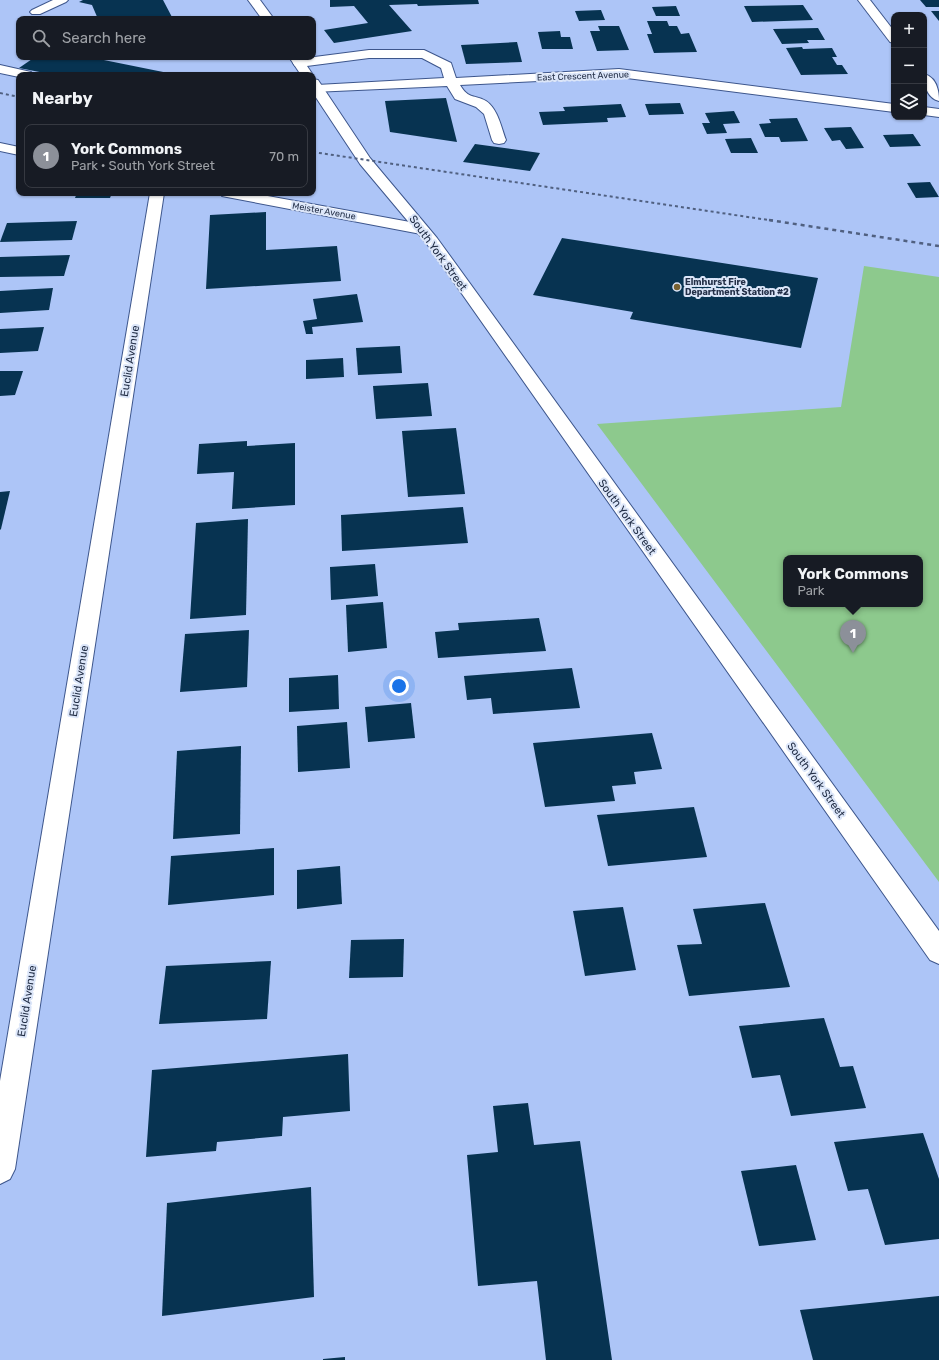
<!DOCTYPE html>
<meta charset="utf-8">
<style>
:root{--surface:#171b24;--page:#20242c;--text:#f1f3f6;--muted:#9ea1a6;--line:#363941;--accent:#8c9099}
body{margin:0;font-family:Rubik,sans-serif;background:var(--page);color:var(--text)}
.controls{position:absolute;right:12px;top:12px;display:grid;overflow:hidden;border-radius:8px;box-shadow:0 1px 3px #0004}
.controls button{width:36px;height:36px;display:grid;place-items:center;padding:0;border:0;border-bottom:1px solid var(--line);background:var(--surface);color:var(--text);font:20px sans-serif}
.you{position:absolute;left:399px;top:686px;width:14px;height:14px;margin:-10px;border:3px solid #fff;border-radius:50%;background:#1a73e8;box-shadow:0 0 0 6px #1a73e833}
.badge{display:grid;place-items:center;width:26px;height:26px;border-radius:50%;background:var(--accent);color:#fff;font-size:13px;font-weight:700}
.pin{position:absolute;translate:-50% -33px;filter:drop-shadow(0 1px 2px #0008)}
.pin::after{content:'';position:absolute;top:21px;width:14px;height:12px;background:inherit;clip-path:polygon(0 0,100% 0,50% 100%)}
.popup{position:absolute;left:783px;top:555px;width:140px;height:52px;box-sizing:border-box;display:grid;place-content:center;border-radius:8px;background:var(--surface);filter:drop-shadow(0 1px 3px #0005);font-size:13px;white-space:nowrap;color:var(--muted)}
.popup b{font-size:15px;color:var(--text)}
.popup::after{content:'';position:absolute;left:50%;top:100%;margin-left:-8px;border:8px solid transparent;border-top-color:var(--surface)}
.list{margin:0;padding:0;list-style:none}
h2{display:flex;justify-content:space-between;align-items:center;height:52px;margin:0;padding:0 16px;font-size:17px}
h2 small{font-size:13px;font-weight:400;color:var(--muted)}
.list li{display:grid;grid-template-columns:26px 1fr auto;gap:12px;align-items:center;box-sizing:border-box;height:64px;margin:0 8px 8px;padding:0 8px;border:1px solid var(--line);border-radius:8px}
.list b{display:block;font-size:15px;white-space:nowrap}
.list p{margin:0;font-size:13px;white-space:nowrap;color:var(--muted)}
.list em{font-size:13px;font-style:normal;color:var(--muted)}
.icon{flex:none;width:22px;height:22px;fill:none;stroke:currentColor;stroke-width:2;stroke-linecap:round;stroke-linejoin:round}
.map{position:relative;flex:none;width:939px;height:1360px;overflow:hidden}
.search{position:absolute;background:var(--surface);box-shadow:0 1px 3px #0004;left:16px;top:16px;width:300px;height:44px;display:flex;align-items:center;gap:10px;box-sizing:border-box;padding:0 14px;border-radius:8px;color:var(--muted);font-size:15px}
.panel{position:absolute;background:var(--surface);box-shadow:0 1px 3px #0004;left:16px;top:72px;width:300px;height:124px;border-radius:8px}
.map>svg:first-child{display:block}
.green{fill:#8dc98d;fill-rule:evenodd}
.building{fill:#073351}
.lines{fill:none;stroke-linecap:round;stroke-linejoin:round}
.minor-casing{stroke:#3d568c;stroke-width:2}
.major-casing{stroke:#3d568c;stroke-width:2}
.minor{fill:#fff;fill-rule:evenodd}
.major{fill:#fff;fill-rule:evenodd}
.rail-far1{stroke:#506080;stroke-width:2;stroke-dasharray:3 3;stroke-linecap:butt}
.rail{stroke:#506080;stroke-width:2.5;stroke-dasharray:4 4;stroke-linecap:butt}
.poi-dot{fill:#776131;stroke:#dce6f9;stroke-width:1.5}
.labels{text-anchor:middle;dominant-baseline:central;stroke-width:4;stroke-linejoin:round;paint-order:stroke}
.far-street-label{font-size:9px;fill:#232f47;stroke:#dce6f9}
.far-poi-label{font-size:9px;font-weight:bold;fill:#232f47;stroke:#dce6f9;text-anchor:start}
.street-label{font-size:11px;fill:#232f47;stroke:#dce6f9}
</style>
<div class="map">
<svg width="939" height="1360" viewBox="0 0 939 1360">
<rect width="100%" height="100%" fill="#adc5f7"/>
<path class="green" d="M864,266L939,277V882L597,424L841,407ZM786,558H920V604H786Z"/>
<g class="building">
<path d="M83,0H163L173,19H98L92,5L79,2Z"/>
<path d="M330,0H478L479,4L418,6L417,4L389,5L412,31L334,43L324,30L368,23L354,6L330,7Z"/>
<path d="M920,0H939V7H926Z"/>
<path d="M803,5L813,20L752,22L744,6Z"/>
<path d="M676,6L680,16H656L652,7Z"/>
<path d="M601,10L605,20L579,21L575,11Z"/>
<path d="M931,11H939V21Z"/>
<path d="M647,21H667L669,26H677L681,34L689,33L697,52L654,53L647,34H652Z"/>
<path d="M598,26H619L629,50L597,51L590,31H600Z"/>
<path d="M818,28L825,40H807L809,43L782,44L773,29Z"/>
<path d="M560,31L561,37H570L573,49H542L538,32Z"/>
<path d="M517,42L522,62L466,64L461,45Z"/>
<path d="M802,47L803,49L832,48L837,57H832L837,65H842L848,74L801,75L786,48Z"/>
<path d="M35,57H89L178,75H55L19,68Z"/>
<path d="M446,98L457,142L390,132L385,101Z"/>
<path d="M680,103L684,114L649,115L645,104Z"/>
<path d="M621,104L626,117L607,118L608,122L543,125L539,112L565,111L563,107Z"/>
<path d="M734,111L740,123L723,124L727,133L707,134L702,123H710L705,113Z"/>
<path d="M797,118L808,141L781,142L779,137H765L759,124L771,123L769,119Z"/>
<path d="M851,127L864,148L846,149L840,140L832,141L824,128Z"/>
<path d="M913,134L921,146L890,147L883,135Z"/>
<path d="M751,138L758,153H731L725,139Z"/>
<path d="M475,144L540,153L530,171L463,162Z"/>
<path d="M930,182L939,197L916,198L907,183Z"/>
<path d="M77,193H112L110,198H75Z"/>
<path d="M266,212V250L337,246L341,281L206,289L210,215Z"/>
<path d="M77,221L72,240L0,242L7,223Z"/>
<path d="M562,238L818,278L801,348L630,319L633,312L533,295Z"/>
<path d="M70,255L64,276L0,277V257Z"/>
<path d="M53,288L49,310L0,313V291Z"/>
<path d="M357,294L363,322L312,327L313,334H306L303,321L317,319L313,299Z"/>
<path d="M44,327L38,351L0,353V329Z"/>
<path d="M400,346L402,373L358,375L356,348Z"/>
<path d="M343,358L344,377L306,379V360Z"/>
<path d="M0,371H23L15,395L0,396Z"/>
<path d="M428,383L432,416L376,419L373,386Z"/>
<path d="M456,428L465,494L408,497L402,431Z"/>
<path d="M247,441V446L295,443V505L232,509L234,472L197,474L199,444Z"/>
<path d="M10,491L1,529L0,530V492Z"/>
<path d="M463,507L468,543L342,551L341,515Z"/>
<path d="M248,519L246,615L190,619L196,523Z"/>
<path d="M375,564L378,596L331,600L330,567Z"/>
<path d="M383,602L387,648L348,652L346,605Z"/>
<path d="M539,618L546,651L438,658L435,632L459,630L458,623Z"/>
<path d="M249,630L247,687L180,692L185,634Z"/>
<path d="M572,668L580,708L493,714L491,698L467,700L464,676Z"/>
<path d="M338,675L339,709L289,712V678Z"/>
<path d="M411,703L415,738L368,742L365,707Z"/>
<path d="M347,722L350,768L298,772L297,726Z"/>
<path d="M652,733L662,769L634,772L636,784L612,786L615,801L545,807L533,743Z"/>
<path d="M241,746L240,834L173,839L177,751Z"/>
<path d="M694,807L707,857L608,866L597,815Z"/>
<path d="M274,848V895L168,905L171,856Z"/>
<path d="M340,866L342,904L297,909V870Z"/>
<path d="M765,903L790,987L689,996L677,945L702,944L693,909Z"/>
<path d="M623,907L636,970L585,976L573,911Z"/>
<path d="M404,939L403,977L349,978L351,940Z"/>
<path d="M271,961L267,1019L159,1024L166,966Z"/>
<path d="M824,1018L840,1067L853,1066L866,1108L791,1116L780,1075L752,1078L739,1026Z"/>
<path d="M348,1054L350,1111L283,1117L282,1136L217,1142L216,1151L146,1157L152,1070Z"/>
<path d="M528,1103L534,1145L580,1141L612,1360H546L537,1281L478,1286L467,1155L498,1152L493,1106Z"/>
<path d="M923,1133L939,1179V1239L885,1245L868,1189L848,1191L834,1142Z"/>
<path d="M796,1165L816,1240L759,1246L741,1171Z"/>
<path d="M311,1187L314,1297L162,1316L167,1203Z"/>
<path d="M939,1296V1360H813L800,1310Z"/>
<path d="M345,1357V1360H323V1359Z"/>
</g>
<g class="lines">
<defs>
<g id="minor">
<path d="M53,0H68L66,2L40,14H32L30,12L32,10Z"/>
<path d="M858,0H870L894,31V43L890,42Z"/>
<path d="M369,50H424L451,63L456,78L619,69L894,104V112L619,77L460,85C469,100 474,94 486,101C498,109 501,127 506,140L504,143L499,144L494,143L492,140L484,114L476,107L455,99L447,86L313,92V86L317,85L444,78L441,68L422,58H369L299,67L295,66L293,63L295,60L299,59Z"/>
<path d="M0,65L31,72L33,75H19V77L0,73Z"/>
<path d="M924,74C936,77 939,90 939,101C927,98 924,85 924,74Z"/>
<path d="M924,107L939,109V117L924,115Z"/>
<path d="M0,143L19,147V155L0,151Z"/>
<path d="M150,193H164L15,1169L10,1179L0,1184V1081Z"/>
<path d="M220,193H251L421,224L426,226L429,229L426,232L421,234L227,197L222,196Z"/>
</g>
<g id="major">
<path d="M248,0H260L274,19H262Z"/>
<path d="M289,57H301L313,75H301Z"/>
<path d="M313,79L318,80L370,158L437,238L939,931V964L930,960L427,244L360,164L313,93Z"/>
</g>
</defs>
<use href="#minor" class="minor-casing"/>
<use href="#major" class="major-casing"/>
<use href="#minor" class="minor"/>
<use href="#major" class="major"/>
<g class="rail-far1">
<path d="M0,93L19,97"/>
<path d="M313,152L775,221"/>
</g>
<path class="rail" d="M769,220L939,246"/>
</g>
<circle class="poi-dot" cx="677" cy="287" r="4"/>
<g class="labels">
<g class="far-street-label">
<text transform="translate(583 76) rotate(-2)">East Crescent Avenue</text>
<text transform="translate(324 211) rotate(10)">Meister Avenue</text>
</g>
<g class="far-poi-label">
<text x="685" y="282">Elmhurst Fire<tspan x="685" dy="10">Department Station #2</tspan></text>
</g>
<g class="street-label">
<text transform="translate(438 253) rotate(54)">South York Street</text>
<text transform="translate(130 361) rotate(-81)">Euclid Avenue</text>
<text transform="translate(627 517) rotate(54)">South York Street</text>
<text transform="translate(79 681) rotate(-81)">Euclid Avenue</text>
<text transform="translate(816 780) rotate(54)">South York Street</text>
<text transform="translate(27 1001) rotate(-81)">Euclid Avenue</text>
</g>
</g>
</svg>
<div class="controls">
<button>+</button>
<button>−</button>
<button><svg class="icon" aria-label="layers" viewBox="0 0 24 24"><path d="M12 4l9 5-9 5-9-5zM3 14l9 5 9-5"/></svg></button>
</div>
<div class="you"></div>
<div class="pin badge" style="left:853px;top:653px">1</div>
<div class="popup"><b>York Commons</b>Park</div>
<div class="search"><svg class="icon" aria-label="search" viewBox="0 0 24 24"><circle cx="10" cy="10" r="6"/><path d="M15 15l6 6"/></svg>Search here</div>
<section class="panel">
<h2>Nearby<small></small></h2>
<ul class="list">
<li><span class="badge">1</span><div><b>York Commons</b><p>Park · South York Street</p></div><em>70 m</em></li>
</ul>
</section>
</div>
